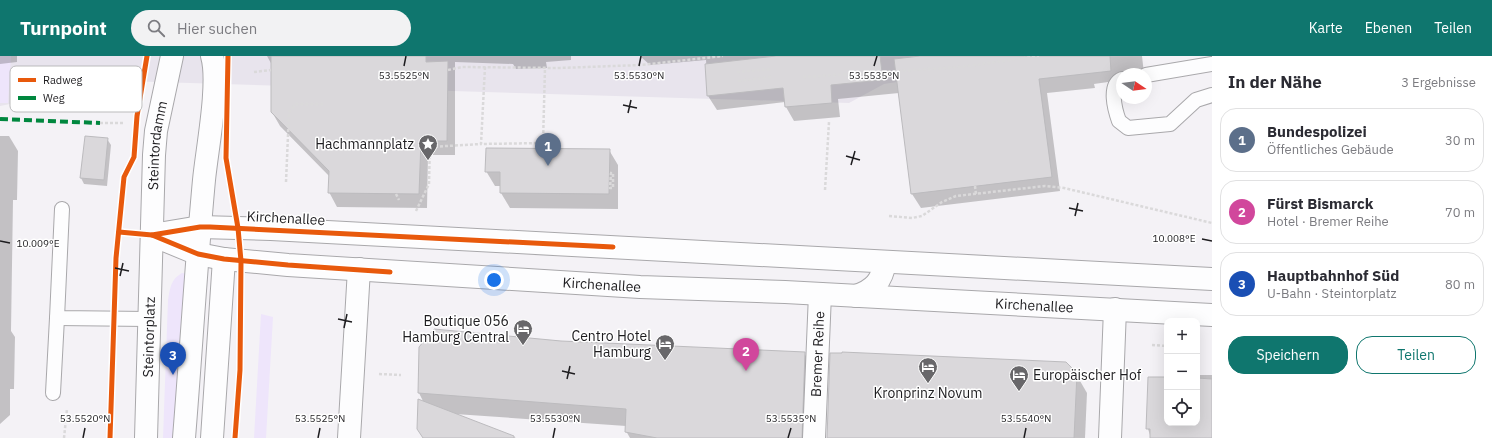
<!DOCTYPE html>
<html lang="de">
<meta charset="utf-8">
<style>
:root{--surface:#fff;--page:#f2f2f3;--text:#2b2b33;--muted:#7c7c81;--line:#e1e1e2;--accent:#0f766e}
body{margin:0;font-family:"IBM Plex Sans",sans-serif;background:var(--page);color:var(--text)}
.controls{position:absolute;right:12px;bottom:12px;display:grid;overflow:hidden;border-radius:8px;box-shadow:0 4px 16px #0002}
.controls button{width:36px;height:36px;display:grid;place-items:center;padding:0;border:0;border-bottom:1px solid var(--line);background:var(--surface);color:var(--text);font:20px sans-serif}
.compass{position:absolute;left:1116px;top:12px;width:36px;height:36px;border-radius:50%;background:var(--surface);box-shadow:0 4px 16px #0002;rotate:103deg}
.you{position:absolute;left:494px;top:224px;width:14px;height:14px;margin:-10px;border:3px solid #fff;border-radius:50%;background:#1a73e8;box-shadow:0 0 0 6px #1a73e833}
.badge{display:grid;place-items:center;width:26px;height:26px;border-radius:50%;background:var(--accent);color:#fff;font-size:13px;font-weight:700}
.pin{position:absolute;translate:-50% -33px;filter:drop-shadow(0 1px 2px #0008)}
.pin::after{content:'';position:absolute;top:21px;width:14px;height:12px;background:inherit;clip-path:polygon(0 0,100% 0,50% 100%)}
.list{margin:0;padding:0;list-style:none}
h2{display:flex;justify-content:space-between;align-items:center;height:52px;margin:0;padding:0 16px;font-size:17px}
h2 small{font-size:13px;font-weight:400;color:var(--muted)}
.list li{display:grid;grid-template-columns:26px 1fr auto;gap:12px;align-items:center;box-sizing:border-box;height:64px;margin:0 8px 8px;padding:0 8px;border:1px solid var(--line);border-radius:16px}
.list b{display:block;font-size:15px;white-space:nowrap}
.list p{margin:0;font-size:13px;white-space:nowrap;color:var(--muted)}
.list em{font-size:13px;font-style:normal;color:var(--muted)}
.actions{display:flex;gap:8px;padding:12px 16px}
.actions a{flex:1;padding:9px 0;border:1px solid var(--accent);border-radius:16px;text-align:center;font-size:14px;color:var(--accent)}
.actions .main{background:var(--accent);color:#fff}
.icon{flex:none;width:22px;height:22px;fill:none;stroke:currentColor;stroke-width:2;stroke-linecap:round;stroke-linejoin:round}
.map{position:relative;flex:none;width:1212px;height:382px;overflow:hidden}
header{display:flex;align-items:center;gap:24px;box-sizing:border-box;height:56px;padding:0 20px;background:var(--accent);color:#fff}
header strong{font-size:19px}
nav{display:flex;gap:22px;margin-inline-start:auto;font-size:14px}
.search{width:280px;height:36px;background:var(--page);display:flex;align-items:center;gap:10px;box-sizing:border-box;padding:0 14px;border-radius:22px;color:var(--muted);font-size:15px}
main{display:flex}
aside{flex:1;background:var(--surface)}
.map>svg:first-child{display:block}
.built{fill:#e8e4ed}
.green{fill:#eee5fb}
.shadow{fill:#0003}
.building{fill:#dad8db;stroke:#bcbbbe}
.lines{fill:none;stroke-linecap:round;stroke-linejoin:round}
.service-casing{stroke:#a9a8ab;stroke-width:16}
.minor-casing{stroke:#a9a8ab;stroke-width:24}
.tertiary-casing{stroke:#a9a8ab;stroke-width:24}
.secondary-casing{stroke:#a9a8ab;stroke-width:24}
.path{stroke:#dad9da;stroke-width:2.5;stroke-dasharray:3 2;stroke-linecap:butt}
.service{stroke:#fdfdfe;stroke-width:14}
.minor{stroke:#fdfdfe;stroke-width:22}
.tertiary{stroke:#fdfdfe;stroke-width:22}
.secondary{stroke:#fdfdfe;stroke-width:22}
.quiet{stroke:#00873e;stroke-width:4;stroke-dasharray:8 4;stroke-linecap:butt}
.cycleway-casing{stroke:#fff;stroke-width:8}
.cycleway{stroke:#e8590c;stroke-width:5}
.ticks{fill:none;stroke:#1d1c1f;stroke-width:1.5}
.labels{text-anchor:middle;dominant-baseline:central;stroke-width:3;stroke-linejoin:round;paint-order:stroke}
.poi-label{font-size:14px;fill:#1d1c1f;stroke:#fff;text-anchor:end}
.street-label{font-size:14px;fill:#1d1c1f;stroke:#fff}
.key{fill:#fff;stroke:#bbbbbc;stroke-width:1}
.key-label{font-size:11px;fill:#1d1c1f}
.ticks-label{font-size:10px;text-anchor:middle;fill:#1d1c1f;stroke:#fff;stroke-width:3;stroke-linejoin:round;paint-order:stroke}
</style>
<header>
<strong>Turnpoint</strong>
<div class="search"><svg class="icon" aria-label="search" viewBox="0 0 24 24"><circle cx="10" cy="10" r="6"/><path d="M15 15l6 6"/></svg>Hier suchen</div>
<nav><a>Karte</a><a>Ebenen</a><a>Teilen</a></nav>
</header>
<main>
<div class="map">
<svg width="1212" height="382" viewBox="0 0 1212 382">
<rect width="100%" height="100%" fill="#f4f2f6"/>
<path class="built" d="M0,0H1084L1039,20L1052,121L911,138L897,26L884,28L849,47L124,25L0,50Z"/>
<g class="green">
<path d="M0,0H11L8,47H0Z"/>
<path d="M182,217L188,218L173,382H163L168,244C170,232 171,223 182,217Z"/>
<path d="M261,258L273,261L266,382H254Z"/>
</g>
<g class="shadow">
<path d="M0,0H17V6L0,8Z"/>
<path d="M267,0H571V4L546,6L547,12L516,13L513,8L455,6V99H428L427,152L337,151L329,136L330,121L280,70L272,56V9Z"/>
<path d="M640,0H1142L1144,18H1122V24L1094,28L1095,32L1047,37L1060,135L921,152L912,138L899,37L838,43L840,61L794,65L786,51L785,46L717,54L708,40L706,4L650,9Z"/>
<path d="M0,80H9L18,95L17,144H13L11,275L15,281L14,333H10V359L0,368Z"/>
<path d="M107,83L111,89L107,130L84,128L81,122Z"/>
<path d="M609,94L618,109V153L510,152L501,137V130H495L486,115Z"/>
<path d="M561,286L804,297L815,315L813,382H630L626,375V370L455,358L516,382H424V347L419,337L420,291Z"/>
<path d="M1076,318L1087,337L1085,382H828Z"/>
<path d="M1197,319H1212V382H1151L1148,373L1167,322V367H1197Z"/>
</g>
<g class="building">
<path d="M271,0H426V6L448,5L447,85H421L419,138L328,137L329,115L271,56Z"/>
<path d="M776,0H880L883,24L831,29L832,47L785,51L783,32L707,40L705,8Z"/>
<path d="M920,0H1110L1111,15L1039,23L1052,121L911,138L894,3Z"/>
<path d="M85,80L108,82L104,124L80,122Z"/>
<path d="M486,92L610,93L609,138L500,137V116H485Z"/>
<path d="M434,273L561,285L805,296L802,382H657L625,376L626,353L418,337L419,291Z"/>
<path d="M842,296L1066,306L1077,317L1074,382H827L830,297H842Z"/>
<path d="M1148,321H1167V367H1197V322L1212,323V382H1150V373H1146Z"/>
<path d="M418,343L514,380V382H423L417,373Z"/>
</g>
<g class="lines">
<defs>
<g id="service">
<path d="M1146,19L1212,8"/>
<path d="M1122,23C1108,29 1115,54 1119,65L1128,72L1170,68L1196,44L1212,39"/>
<path d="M62,153L57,262L148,263"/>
<path d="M53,337L57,262"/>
</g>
<g id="minor">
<path d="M349,382L359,213"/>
<path id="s1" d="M814,382L820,238"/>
<path d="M1110,382L1115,253"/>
</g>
<g id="tertiary">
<path id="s2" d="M152,179L198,198L224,203L288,209L640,231L785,236L1212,259"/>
<path d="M152,179L200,171L271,173L1212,223"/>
<path d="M856,240C874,234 882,225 885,206"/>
<path d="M212,382L224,203"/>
</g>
<g id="secondary">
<path id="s3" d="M146,382L154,99L156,75L172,0"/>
<path d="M184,382C191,296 196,210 204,124C207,93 220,27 212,0"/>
</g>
</defs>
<use href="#service" class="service-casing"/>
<use href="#minor" class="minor-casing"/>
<use href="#tertiary" class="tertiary-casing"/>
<use href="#secondary" class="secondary-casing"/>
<g class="path">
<path d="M485,11L481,88L543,87V92"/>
<path d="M448,14L462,11L559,12L641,9L723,0"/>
<path d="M254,16L271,14"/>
<path d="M737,16L770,13"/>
<path d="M803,21L961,11L1039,0"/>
<path d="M738,25L771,21"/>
<path d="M1006,44L1008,48"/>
<path d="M100,67H125"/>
<path d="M543,87L545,12"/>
<path d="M430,91L481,88"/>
<path d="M610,117H611L610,132H613V117"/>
<path d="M286,126L289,56L296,48H323"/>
<path d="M975,130L976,138"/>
<path d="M825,134L829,66"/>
<path d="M396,138L399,144"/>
<path d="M416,155L429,128L430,85"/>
<path d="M889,160L912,162L922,160L942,146L956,140L1045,130L1064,132L1212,167"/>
<path d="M1152,289L1167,290"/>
<path d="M379,318L401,319"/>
<path d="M64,382L67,353"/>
</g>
<use href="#service" class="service"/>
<use href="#minor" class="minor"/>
<use href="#tertiary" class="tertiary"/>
<use href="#secondary" class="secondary"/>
<path class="quiet" d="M0,63L100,67"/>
<defs>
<g id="cycleway">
<path d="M228,0L226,102L238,172L241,205L240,314L235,382"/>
<path d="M119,176L152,179L200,171H210L613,191"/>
<path d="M152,179L198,198L224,203L288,209L390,216"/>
<path d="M110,382L116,202L124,121L134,101L137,60L147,0"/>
</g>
</defs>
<use href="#cycleway" class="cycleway-casing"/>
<use href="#cycleway" class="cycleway"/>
</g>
<path class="ticks" d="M404,10L406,0M639,10L641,0M874,10L877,0M623,49L637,52M628,57L631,44M846,100L860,104M851,109L855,95M1069,152L1083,155M1075,160L1078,147M1202,183L1212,185M0,185L10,187M115,212L129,215M120,220L123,207M338,263L352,266M344,272L347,258M562,315L575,318M567,323L570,310M83,382L85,372M318,382L320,372M553,382L555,372M788,382L791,372M1024,382L1026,372"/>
<defs>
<symbol id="sight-pin" viewBox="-11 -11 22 30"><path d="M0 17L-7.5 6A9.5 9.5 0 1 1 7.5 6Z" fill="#68676a" stroke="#fff"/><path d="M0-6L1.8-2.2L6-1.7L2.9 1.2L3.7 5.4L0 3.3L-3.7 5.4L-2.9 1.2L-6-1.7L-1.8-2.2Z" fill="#fff"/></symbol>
<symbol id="hotel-pin" viewBox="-11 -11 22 30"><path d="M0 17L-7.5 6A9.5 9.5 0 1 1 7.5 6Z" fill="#68676a" stroke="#fff"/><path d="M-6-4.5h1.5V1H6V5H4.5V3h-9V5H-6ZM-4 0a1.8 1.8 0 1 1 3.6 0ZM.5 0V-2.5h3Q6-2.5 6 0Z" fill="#fff"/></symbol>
</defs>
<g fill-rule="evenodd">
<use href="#sight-pin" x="417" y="77" width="22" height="30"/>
<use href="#hotel-pin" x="512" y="262" width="22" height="30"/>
<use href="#hotel-pin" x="654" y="277" width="22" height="30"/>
<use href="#hotel-pin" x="917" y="300" width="22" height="30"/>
<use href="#hotel-pin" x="1008" y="308" width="22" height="30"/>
</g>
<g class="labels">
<g class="poi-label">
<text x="414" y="88">Hachmannplatz</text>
<text x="509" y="265">Boutique 056<tspan x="509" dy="16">Hamburg Central</tspan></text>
<text x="651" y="280">Centro Hotel<tspan x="651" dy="16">Hamburg</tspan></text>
<text x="1033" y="319" text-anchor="start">Europäischer Hof</text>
<text x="928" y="337" text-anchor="middle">Kronprinz Novum</text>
</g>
<g class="street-label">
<text stroke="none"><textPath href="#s3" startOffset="293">Steintordamm</textPath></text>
<text transform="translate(286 162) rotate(3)">Kirchenallee</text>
<text stroke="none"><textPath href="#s2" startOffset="455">Kirchenallee</textPath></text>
<text stroke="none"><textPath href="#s2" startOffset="888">Kirchenallee</textPath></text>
<text stroke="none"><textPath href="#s3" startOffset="101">Steintorplatz</textPath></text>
<text stroke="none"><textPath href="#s1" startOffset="84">Bremer Reihe</textPath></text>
</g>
</g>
<rect x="10" y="10" width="132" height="46" rx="6" class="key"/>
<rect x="18" y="22" width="18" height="4" fill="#e8590c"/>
<rect x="18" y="40" width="18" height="4" fill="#00873e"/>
<g class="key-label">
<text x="43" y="28">Radweg</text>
<text x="43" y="46">Weg</text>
</g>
<g class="ticks-label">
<text x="404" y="23">53.5525°N</text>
<text x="639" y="23">53.5530°N</text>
<text x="874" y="23">53.5535°N</text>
<text x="1174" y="186">10.008°E</text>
<text x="38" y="191">10.009°E</text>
<text x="85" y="366">53.5520°N</text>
<text x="320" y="366">53.5525°N</text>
<text x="555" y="366">53.5530°N</text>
<text x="791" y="366">53.5535°N</text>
<text x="1026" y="366">53.5540°N</text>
</g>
</svg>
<div class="controls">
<button>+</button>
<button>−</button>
<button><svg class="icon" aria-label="locate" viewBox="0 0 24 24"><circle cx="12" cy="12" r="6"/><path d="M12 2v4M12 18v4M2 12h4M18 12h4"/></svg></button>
</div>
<svg class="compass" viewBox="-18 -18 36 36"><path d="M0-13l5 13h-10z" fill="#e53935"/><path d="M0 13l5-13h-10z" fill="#7c7c81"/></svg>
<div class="you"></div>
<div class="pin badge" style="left:548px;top:110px;background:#5c6f8a">1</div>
<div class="pin badge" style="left:746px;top:315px;background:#d1479c">2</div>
<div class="pin badge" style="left:173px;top:319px;background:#1a4fb4">3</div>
</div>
<aside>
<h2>In der Nähe<small>3 Ergebnisse</small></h2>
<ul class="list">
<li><span class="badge" style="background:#5c6f8a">1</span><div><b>Bundespolizei</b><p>Öffentliches Gebäude</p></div><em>30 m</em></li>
<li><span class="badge" style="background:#d1479c">2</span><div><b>Fürst Bismarck</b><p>Hotel · Bremer Reihe</p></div><em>70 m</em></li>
<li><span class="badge" style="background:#1a4fb4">3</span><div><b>Hauptbahnhof Süd</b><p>U-Bahn · Steintorplatz</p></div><em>80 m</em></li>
</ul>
<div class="actions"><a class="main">Speichern</a><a>Teilen</a></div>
</aside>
</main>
